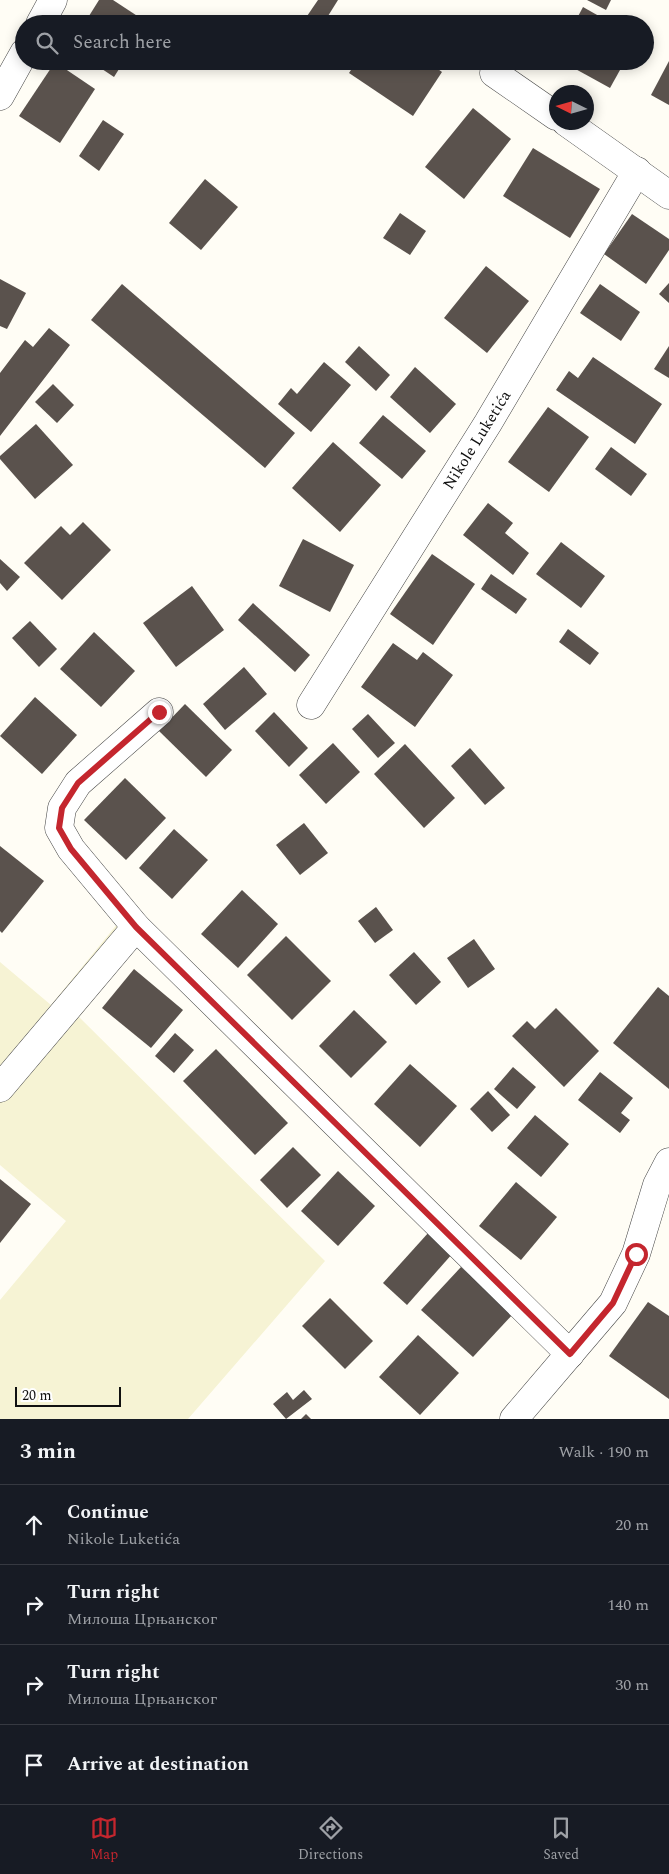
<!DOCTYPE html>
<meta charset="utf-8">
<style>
:root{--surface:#171b24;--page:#242831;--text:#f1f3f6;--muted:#9ea1a6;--line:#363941;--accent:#c4262e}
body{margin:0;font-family:Spectral,serif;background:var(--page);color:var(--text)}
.compass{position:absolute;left:549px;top:85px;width:45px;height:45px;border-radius:50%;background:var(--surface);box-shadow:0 2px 12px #0003;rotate:275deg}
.scale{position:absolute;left:15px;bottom:12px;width:106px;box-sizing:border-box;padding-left:5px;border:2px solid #111;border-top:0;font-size:14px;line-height:18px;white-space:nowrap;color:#111;-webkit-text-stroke:4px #fff;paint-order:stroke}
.stop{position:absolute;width:15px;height:15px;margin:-11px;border:4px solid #c4262e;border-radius:50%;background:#fff}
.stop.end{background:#c4262e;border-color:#fff;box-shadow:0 1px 5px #0008}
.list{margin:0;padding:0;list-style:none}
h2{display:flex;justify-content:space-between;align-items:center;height:65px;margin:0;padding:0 20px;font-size:21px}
h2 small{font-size:16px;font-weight:400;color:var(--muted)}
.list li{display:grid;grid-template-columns:32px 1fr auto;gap:15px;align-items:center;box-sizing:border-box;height:80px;padding:0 20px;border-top:1px solid var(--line)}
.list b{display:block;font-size:19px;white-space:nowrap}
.list p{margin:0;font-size:16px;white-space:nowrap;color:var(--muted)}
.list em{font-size:16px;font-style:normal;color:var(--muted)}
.icon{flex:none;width:28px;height:28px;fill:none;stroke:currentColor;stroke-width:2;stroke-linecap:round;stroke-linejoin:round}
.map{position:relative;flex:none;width:669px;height:1419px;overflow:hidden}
.search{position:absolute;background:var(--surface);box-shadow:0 2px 12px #0003;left:15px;right:15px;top:15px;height:55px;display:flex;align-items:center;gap:12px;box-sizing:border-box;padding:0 18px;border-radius:28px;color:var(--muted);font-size:19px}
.sheet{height:385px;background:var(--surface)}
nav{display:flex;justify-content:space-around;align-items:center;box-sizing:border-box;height:70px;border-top:1px solid var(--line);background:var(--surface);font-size:14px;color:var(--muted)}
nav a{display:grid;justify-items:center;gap:2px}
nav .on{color:var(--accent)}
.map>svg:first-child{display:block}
.farmland{fill:#f6f3d4}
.building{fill:#5a524d}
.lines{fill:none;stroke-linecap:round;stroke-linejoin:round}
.minor-casing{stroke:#444;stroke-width:29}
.minor{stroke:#fff;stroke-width:28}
.route{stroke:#c4262e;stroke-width:6}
.labels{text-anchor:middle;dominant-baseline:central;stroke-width:5;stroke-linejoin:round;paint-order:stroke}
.street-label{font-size:16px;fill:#111;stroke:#fff}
</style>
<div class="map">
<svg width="669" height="1419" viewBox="0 0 669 1419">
<rect width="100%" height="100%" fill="#fffdf5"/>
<path class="farmland" d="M118,923L138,944L79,1017L325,1261L188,1419H0V1300L66,1221L0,1165V962L51,1005Z"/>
<g class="building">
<path d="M99,0H113L148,23L84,24Z"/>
<path d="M318,0H338L323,24H312L305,19Z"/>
<path d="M587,0H611L606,10Z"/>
<path d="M583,7L613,24H574Z"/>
<path d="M90,61H124L114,77Z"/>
<path d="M357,61H427L442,72L413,116L349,73Z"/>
<path d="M561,61H625L610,88Z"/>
<path d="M669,61V105L651,95Z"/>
<path d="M55,62L95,89L60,143L19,116Z"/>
<path d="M473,108L511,139L464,199L425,167Z"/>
<path d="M103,120L124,134L99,171L79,156Z"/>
<path d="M533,148L600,189L570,238L503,196Z"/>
<path d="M205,179L238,207L201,250L169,223Z"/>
<path d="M400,213L426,231L410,255L383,238Z"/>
<path d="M632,214L669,239V250L646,284L604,254Z"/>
<path d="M486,266L529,301L487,353L444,318Z"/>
<path d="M0,279L26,293L7,329L0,326Z"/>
<path d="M669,283V303L659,294Z"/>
<path d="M122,284L295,433L265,468L91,320Z"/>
<path d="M600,284L640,312L621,341L580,313Z"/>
<path d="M49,328L70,345L0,436V373L25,340L33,347Z"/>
<path d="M359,346L390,375L376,391L345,362Z"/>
<path d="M669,346V378L654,369Z"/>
<path d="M593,357L662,404L635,444L556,390L569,371L578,378Z"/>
<path d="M324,362L351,385L311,432L278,404L291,388L297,394Z"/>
<path d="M415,367L456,404L430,433L390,397Z"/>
<path d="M53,384L74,405L57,423L35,402Z"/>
<path d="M548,407L589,437L549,492L508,462Z"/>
<path d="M383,415L426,451L402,479L359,443Z"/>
<path d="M36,424L73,465L35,499L0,459V456Z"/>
<path d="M333,442L381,485L340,532L292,488Z"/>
<path d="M611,447L647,474L631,496L595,469Z"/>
<path d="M488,503L513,523L505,533L529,553L513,575L463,535Z"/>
<path d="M83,522L111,550L62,600L24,563L61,526L70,535Z"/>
<path d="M303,539L354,565L330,612L279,586Z"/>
<path d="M561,542L605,576L581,608L536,574Z"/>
<path d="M432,554L475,584L433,645L390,614Z"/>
<path d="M0,559L20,577L7,591L0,583Z"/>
<path d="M491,574L527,599L516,614L481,589Z"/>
<path d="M192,586L224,630L176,667L143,623Z"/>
<path d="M253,603L310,655L295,672L238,620Z"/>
<path d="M30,621L57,649L39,667L12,638Z"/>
<path d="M568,629L599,653L590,665L559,642Z"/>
<path d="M94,632L135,671L101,707L60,669Z"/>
<path d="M393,643L417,660L423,652L453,675L415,727L361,687Z"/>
<path d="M244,667L267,694L225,730L203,704Z"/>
<path d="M35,697L77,735L42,774L0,736Z"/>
<path d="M185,704L232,750L206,777L159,731Z"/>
<path d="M274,712L308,748L289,767L255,731Z"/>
<path d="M368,714L395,743L378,758L352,729Z"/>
<path d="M333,743L360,772L326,804L299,775Z"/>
<path d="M405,744L455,798L424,828L374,774Z"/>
<path d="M470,748L505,788L485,805L451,766Z"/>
<path d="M125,778L166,818L126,860L84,820Z"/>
<path d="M304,823L328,853L300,875L276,845Z"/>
<path d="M174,829L208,860L172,899L139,868Z"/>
<path d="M0,846L44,881L2,933L0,931Z"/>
<path d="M242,890L278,924L238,968L201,934Z"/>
<path d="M376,907L393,930L375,943L358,921Z"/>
<path d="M286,936L331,981L292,1020L247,975Z"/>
<path d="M474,939L495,969L468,988L447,958Z"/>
<path d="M414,952L441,982L416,1005L389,975Z"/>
<path d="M134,969L183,1010L151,1048L102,1008Z"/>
<path d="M658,987L669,996V1089L613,1043Z"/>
<path d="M556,1008L599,1051L564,1087L512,1036L527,1021L535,1029Z"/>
<path d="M354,1010L387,1042L351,1078L319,1046Z"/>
<path d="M175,1033L194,1050L174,1073L155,1056Z"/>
<path d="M216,1049L288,1123L255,1155L183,1081Z"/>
<path d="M410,1064L457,1106L420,1147L374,1104Z"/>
<path d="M513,1067L536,1087L517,1109L494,1089Z"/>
<path d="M600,1072L633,1098L621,1113L630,1120L620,1133L578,1100Z"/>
<path d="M488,1091L510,1115L492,1132L470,1109Z"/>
<path d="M535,1115L569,1144L541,1177L507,1148Z"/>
<path d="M293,1147L321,1175L287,1208L260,1180Z"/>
<path d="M338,1171L375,1206L338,1246L301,1211Z"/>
<path d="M0,1179L31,1204L0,1243Z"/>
<path d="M516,1182L557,1217L521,1260L479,1226Z"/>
<path d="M429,1232L453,1253L407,1305L383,1283Z"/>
<path d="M461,1267L513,1314L473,1357L421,1310Z"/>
<path d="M330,1298L373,1341L345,1369L302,1326Z"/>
<path d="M648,1302L669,1316V1399L609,1356Z"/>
<path d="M418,1335L459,1373L420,1415L379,1377Z"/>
<path d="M304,1390L312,1399L286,1419L273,1404L287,1392L293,1400Z"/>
<path d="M306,1414L311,1419H301Z"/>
</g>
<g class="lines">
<defs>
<g id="minor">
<path d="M40,24L53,0"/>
<path d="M494,73L556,116"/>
<path d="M0,96L24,53"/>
<path d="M566,122L669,195"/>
<path d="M311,705L488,423L637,171"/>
<path d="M159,712L78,783L62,808L59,828L71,849L136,927L570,1354"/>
<path d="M0,1088L136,927"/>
<path d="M514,1419L613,1303L636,1254L657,1185L669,1162"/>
</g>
</defs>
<use href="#minor" class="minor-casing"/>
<use href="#minor" class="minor"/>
</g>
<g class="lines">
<path class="route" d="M159,712L78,783L62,808L59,828L71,849L136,927L570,1354L613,1303L636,1254"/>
</g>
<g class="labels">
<g class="street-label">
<text transform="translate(477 440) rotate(-58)">Nikole Luketića</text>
</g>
</g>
</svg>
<svg class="compass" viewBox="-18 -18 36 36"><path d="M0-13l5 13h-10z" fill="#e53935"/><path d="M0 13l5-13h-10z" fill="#9ea1a6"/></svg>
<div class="scale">20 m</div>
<div class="stop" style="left:636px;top:1254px"></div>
<div class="stop end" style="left:159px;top:712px"></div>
<div class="search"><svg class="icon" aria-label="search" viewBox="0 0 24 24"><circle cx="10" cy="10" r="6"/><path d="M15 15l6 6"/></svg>Search here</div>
</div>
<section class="sheet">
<h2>3 min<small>Walk · 190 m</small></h2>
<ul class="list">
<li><svg class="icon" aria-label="ahead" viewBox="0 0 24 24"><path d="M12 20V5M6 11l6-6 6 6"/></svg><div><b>Continue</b><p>Nikole Luketića</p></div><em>20 m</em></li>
<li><svg class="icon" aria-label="right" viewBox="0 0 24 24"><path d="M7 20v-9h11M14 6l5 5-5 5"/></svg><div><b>Turn right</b><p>Милоша Црњанског</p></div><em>140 m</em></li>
<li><svg class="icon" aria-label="right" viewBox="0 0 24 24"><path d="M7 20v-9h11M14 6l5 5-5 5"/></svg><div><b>Turn right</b><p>Милоша Црњанског</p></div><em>30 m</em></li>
<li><svg class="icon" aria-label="arrive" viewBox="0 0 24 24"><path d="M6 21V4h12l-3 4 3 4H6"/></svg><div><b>Arrive at destination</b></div></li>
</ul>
</section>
<nav>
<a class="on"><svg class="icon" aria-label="map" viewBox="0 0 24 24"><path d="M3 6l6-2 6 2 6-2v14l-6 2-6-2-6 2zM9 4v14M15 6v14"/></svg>Map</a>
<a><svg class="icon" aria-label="directions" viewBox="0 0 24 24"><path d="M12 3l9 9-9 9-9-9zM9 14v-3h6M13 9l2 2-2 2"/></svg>Directions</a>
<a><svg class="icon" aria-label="saved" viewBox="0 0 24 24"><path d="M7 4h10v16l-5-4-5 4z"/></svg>Saved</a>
</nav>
